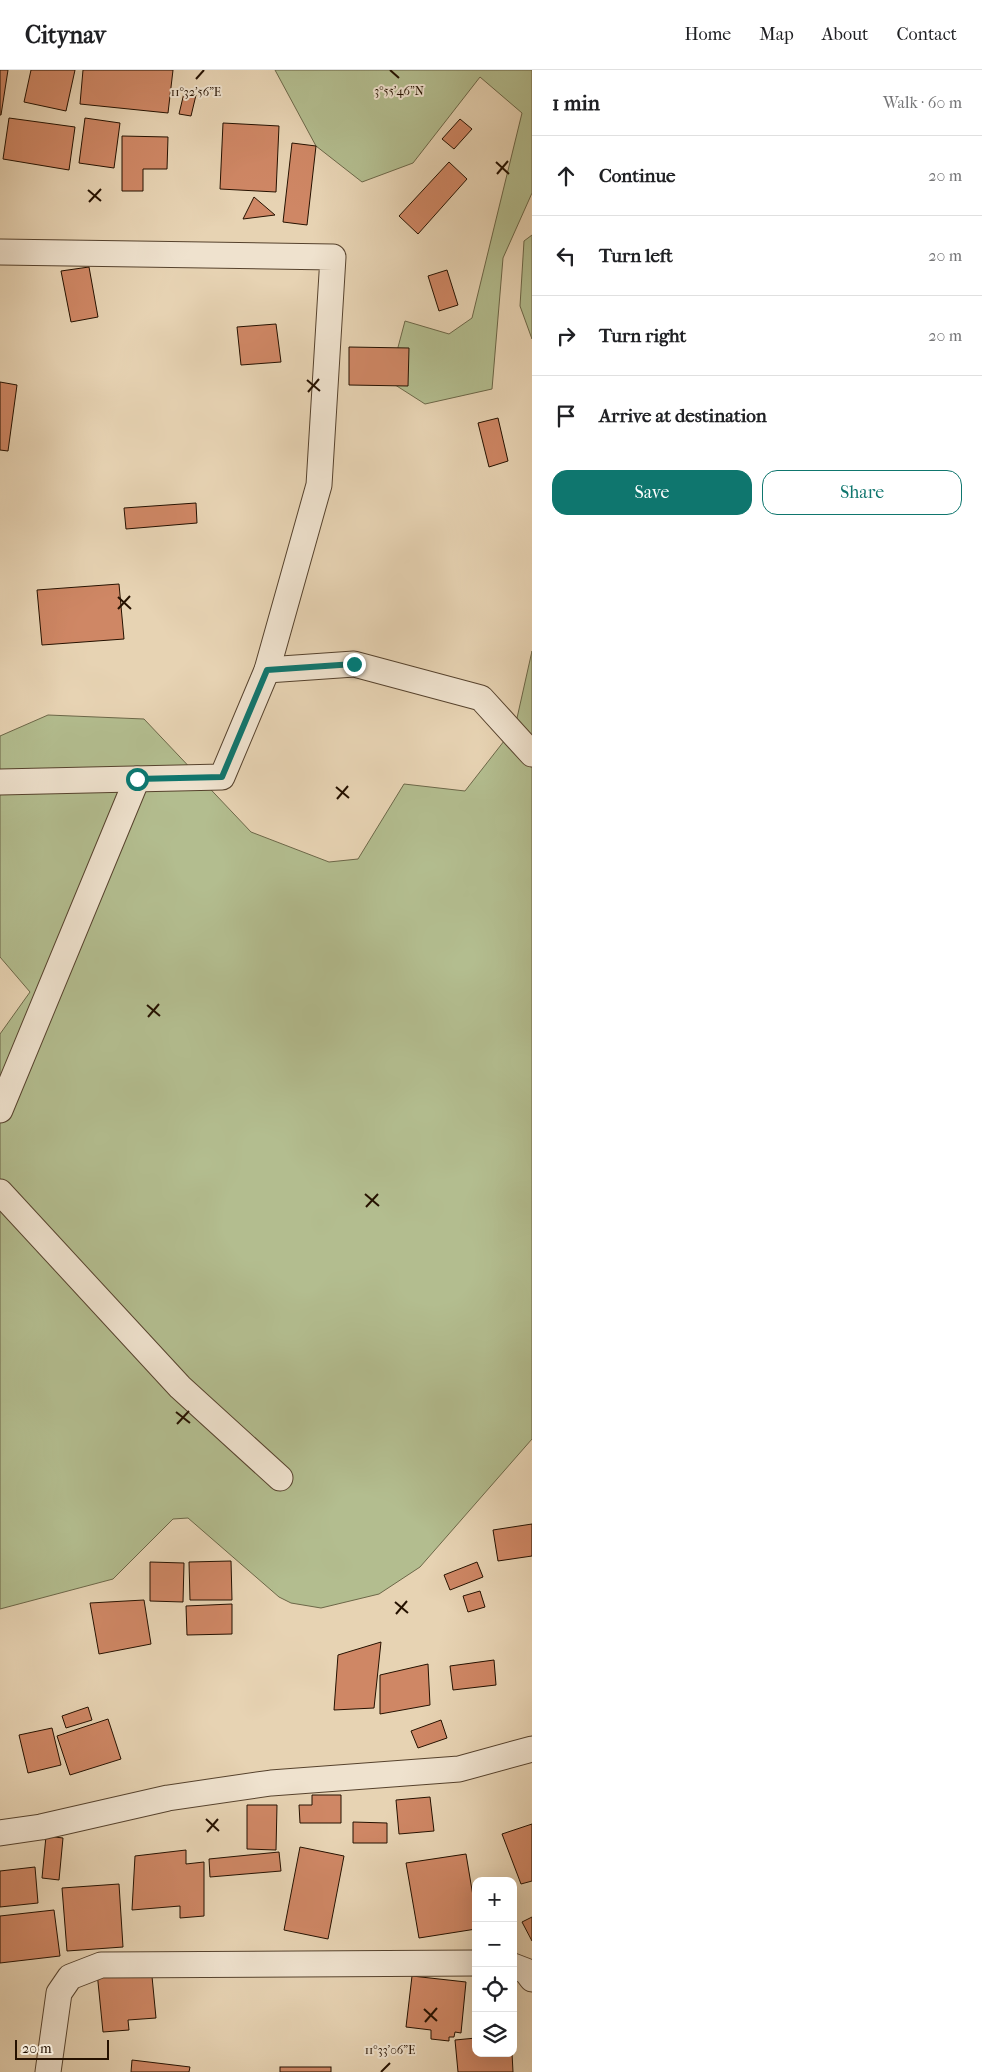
<!DOCTYPE html>
<meta charset="utf-8">
<style>
:root{--surface:#fff;--page:#f2f2f2;--text:#202124;--muted:#757577;--line:#e0e0e0;--accent:#0f766e}
body{margin:0;font-family:"IM FELL French Canon",serif;background:var(--page);color:var(--text)}
.controls{position:absolute;right:15px;bottom:15px;display:grid;overflow:hidden;border-radius:10px;box-shadow:0 5px 20px #0002}
.controls button{width:45px;height:45px;display:grid;place-items:center;padding:0;border:0;border-bottom:1px solid var(--line);background:var(--surface);color:var(--text);font:25px sans-serif}
.scale{position:absolute;left:15px;bottom:12px;width:94px;box-sizing:border-box;padding-left:5px;border:2px solid #251100;border-top:0;font-size:14px;line-height:18px;white-space:nowrap;color:#251100;-webkit-text-stroke:4px #efe2ce;paint-order:stroke}
.stop{position:absolute;width:15px;height:15px;margin:-11px;border:4px solid #0f766e;border-radius:50%;background:#fff}
.stop.end{background:#0f766e;border-color:#fff;box-shadow:0 1px 5px #0008}
.list{margin:0;padding:0;list-style:none}
h2{display:flex;justify-content:space-between;align-items:center;height:65px;margin:0;padding:0 20px;font-size:21px}
h2 small{font-size:16px;font-weight:400;color:var(--muted)}
.list li{display:grid;grid-template-columns:32px 1fr auto;gap:15px;align-items:center;box-sizing:border-box;height:80px;padding:0 20px;border-top:1px solid var(--line)}
.list b{display:block;font-size:19px;white-space:nowrap}
.list em{font-size:16px;font-style:normal;color:var(--muted)}
.actions{display:flex;gap:10px;padding:15px 20px}
.actions a{flex:1;padding:11px 0;border:1px solid var(--accent);border-radius:15px;text-align:center;font-size:18px;color:var(--accent)}
.actions .main{background:var(--accent);color:#fff}
.icon{flex:none;width:28px;height:28px;fill:none;stroke:currentColor;stroke-width:2;stroke-linecap:round;stroke-linejoin:round}
.map{position:relative;flex:none;width:532px;height:2002px;overflow:hidden}
header{display:flex;align-items:center;gap:30px;box-sizing:border-box;height:70px;padding:0 25px;background:var(--surface);border-bottom:1px solid var(--line)}
header strong{font-size:24px}
nav{display:flex;gap:28px;margin-inline-start:auto;font-size:18px}
main{display:flex}
aside{flex:1;background:var(--surface)}
.map>svg:first-child{display:block}
.green{fill:#b3bd8f;stroke:#6c6748}
.building{fill:#cf8765;stroke:#251100}
.lines{fill:none;stroke-linecap:round;stroke-linejoin:round}
.street-casing{stroke:#56422d;stroke-width:27}
.street{stroke:#efe2ce;stroke-width:25}
.route{stroke:#0f766e;stroke-width:6}
.ticks{fill:none;stroke:#251100;stroke-width:2}
.ticks-label{font-size:12px;text-anchor:middle;fill:#251100;stroke:#efe2ce;stroke-width:4;stroke-linejoin:round;paint-order:stroke}
</style>
<header>
<strong>Citynav</strong>
<nav><a>Home</a><a>Map</a><a>About</a><a>Contact</a></nav>
</header>
<main>
<div class="map">
<svg width="532" height="2002" viewBox="0 0 532 2002">
<rect width="100%" height="100%" fill="#e7d3b3"/>
<filter id="stains"><feTurbulence type="fractalNoise" baseFrequency=".004" numOctaves="4"/><feColorMatrix values="0 0 0 0 .2 0 0 0 0 .09 0 0 0 0 .02 0 0 0 .5 -.17"/></filter>
<radialGradient id="worn" r=".72"><stop offset=".6" stop-color="#630" stop-opacity="0"/><stop offset="1" stop-color="#630" stop-opacity=".3"/></radialGradient>
<g class="green">
<path d="M275,0H532V123L503,188L492,319L425,334L389,311L405,251L449,264L472,248L522,43L480,7L413,93L362,112L316,76Z"/>
<path d="M532,165V269L520,236L524,171Z"/>
<path d="M532,581V1369L420,1497L379,1524L321,1538L291,1533L279,1527L188,1448L173,1449L113,1509L0,1539V964L30,922L0,887V666L48,645L144,649L251,762L329,792L358,789L404,714L465,721L515,657Z"/>
</g>
<g class="building">
<path d="M0,0H8L1,45H0Z"/>
<path d="M31,0H75L66,41L24,32Z"/>
<path d="M83,0H173L168,43L80,34Z"/>
<path d="M184,23L196,25L191,46L179,44Z"/>
<path d="M9,48L75,57L69,100L3,89Z"/>
<path d="M85,48L120,53L114,98L79,93Z"/>
<path d="M460,49L472,59L454,79L442,69Z"/>
<path d="M223,53L279,56L276,122L220,119Z"/>
<path d="M122,66L168,67L167,99H143V121H122Z"/>
<path d="M292,73L316,76L307,155L283,152Z"/>
<path d="M449,92L467,109L418,164L399,146Z"/>
<path d="M254,127L275,145L243,149Z"/>
<path d="M89,197L98,247L71,252L61,201Z"/>
<path d="M447,200L458,235L439,241L428,206Z"/>
<path d="M276,254L281,292L241,295L237,257Z"/>
<path d="M349,277L409,278L408,316L349,315Z"/>
<path d="M0,312L17,315L8,381L0,380Z"/>
<path d="M498,348L508,391L489,397L478,353Z"/>
<path d="M196,433L197,453L126,459L124,438Z"/>
<path d="M119,514L124,569L42,575L37,520Z"/>
<path d="M532,1454V1486L498,1491L493,1460Z"/>
<path d="M231,1491L232,1530H190L189,1492Z"/>
<path d="M150,1492L184,1493L183,1532L150,1531Z"/>
<path d="M477,1492L483,1507L450,1520L444,1505Z"/>
<path d="M480,1521L485,1537L468,1542L463,1526Z"/>
<path d="M144,1530L151,1574L99,1584L90,1533Z"/>
<path d="M232,1534V1564L187,1565L186,1536Z"/>
<path d="M381,1572L374,1638L334,1640L338,1585Z"/>
<path d="M494,1590L496,1615L453,1620L450,1596Z"/>
<path d="M428,1594L430,1635L380,1644V1605Z"/>
<path d="M88,1637L92,1650L66,1658L62,1646Z"/>
<path d="M108,1649L121,1689L70,1705L57,1666Z"/>
<path d="M441,1650L447,1668L418,1678L411,1661Z"/>
<path d="M52,1658L61,1695L28,1703L19,1665Z"/>
<path d="M312,1725H341V1753H300L299,1735H312Z"/>
<path d="M430,1727L434,1761L399,1764L396,1730Z"/>
<path d="M247,1735H277L276,1780L247,1779Z"/>
<path d="M353,1752L387,1753V1773H353Z"/>
<path d="M532,1754V1811L521,1814L502,1764Z"/>
<path d="M46,1766L63,1768L59,1810L42,1808Z"/>
<path d="M300,1777L344,1786L328,1869L284,1860Z"/>
<path d="M186,1780V1794L204,1792V1846L180,1848V1836L132,1840L135,1786Z"/>
<path d="M279,1782L281,1801L210,1807L209,1789Z"/>
<path d="M466,1784L476,1844V1859L419,1868L406,1793Z"/>
<path d="M35,1797L38,1833L0,1837V1801Z"/>
<path d="M119,1814L123,1877L67,1881L62,1818Z"/>
<path d="M54,1840L60,1886L0,1893V1846Z"/>
<path d="M532,1847V1871L522,1852Z"/>
<path d="M151,1896L156,1948L128,1950L129,1960L103,1962L97,1902Z"/>
<path d="M412,1906L466,1912L461,1963L455,1962L454,1967H449V1971L431,1969V1960L406,1957Z"/>
<path d="M476,1968V1983H512L513,2002H458L455,1970Z"/>
<path d="M132,1990L190,1997L189,2002H131Z"/>
<rect x="280" y="1997" width="51" height="5"/>
</g>
<g class="lines">
<defs>
<g id="street">
<path d="M0,182L333,187L319,415L267,600L222,707L0,712"/>
<path d="M267,600L354,594L481,628L532,684"/>
<path d="M0,1040L137,709"/>
<path d="M0,1122L180,1317L280,1408"/>
<path d="M0,1763L41,1757L168,1728L271,1713L459,1699L532,1679"/>
<path d="M513,1896L526,1901L532,1909"/>
<path d="M48,2002L59,1923L70,1907L101,1895L476,1893"/>
</g>
</defs>
<use href="#street" class="street-casing"/>
<use href="#street" class="street"/>
</g>
<g class="lines">
<path class="route" d="M137,709L222,707L267,600L354,594"/>
</g>
<path class="ticks" d="M390,0L399,8M196,9L204,0M496,92L509,104M497,104L508,91M88,120L101,131M89,132L101,119M307,310L320,321M308,322L319,309M118,527L131,539M118,539L130,526M336,717L349,728M337,729L348,716M147,935L160,946M148,947L159,934M365,1124L379,1136M366,1137L378,1124M176,1342L190,1353M177,1354L189,1341M395,1532L408,1543M396,1544L407,1531M206,1749L219,1761M207,1762L218,1749M424,1939L437,1951M425,1952L437,1938M381,2002L390,1993"/>
<g class="ticks-label">
<text x="399" y="25">3°55'46"N</text>
<text x="196" y="26">11°32'56"E</text>
<text x="390" y="1984">11°33'06"E</text>
</g>
<rect width="100%" height="100%" filter="url(#stains)"/>
<rect width="100%" height="100%" fill="url(#worn)"/>
</svg>
<div class="controls">
<button>+</button>
<button>−</button>
<button><svg class="icon" aria-label="locate" viewBox="0 0 24 24"><circle cx="12" cy="12" r="6"/><path d="M12 2v4M12 18v4M2 12h4M18 12h4"/></svg></button>
<button><svg class="icon" aria-label="layers" viewBox="0 0 24 24"><path d="M12 4l9 5-9 5-9-5zM3 14l9 5 9-5"/></svg></button>
</div>
<div class="scale">20 m</div>
<div class="stop" style="left:137px;top:709px"></div>
<div class="stop end" style="left:354px;top:594px"></div>
</div>
<aside>
<h2>1 min<small>Walk · 60 m</small></h2>
<ul class="list">
<li><svg class="icon" aria-label="ahead" viewBox="0 0 24 24"><path d="M12 20V5M6 11l6-6 6 6"/></svg><div><b>Continue</b></div><em>20 m</em></li>
<li><svg class="icon" aria-label="left" viewBox="0 0 24 24"><path d="M17 20v-9H6M10 6l-5 5 5 5"/></svg><div><b>Turn left</b></div><em>20 m</em></li>
<li><svg class="icon" aria-label="right" viewBox="0 0 24 24"><path d="M7 20v-9h11M14 6l5 5-5 5"/></svg><div><b>Turn right</b></div><em>20 m</em></li>
<li><svg class="icon" aria-label="arrive" viewBox="0 0 24 24"><path d="M6 21V4h12l-3 4 3 4H6"/></svg><div><b>Arrive at destination</b></div></li>
</ul>
<div class="actions"><a class="main">Save</a><a>Share</a></div>
</aside>
</main>
